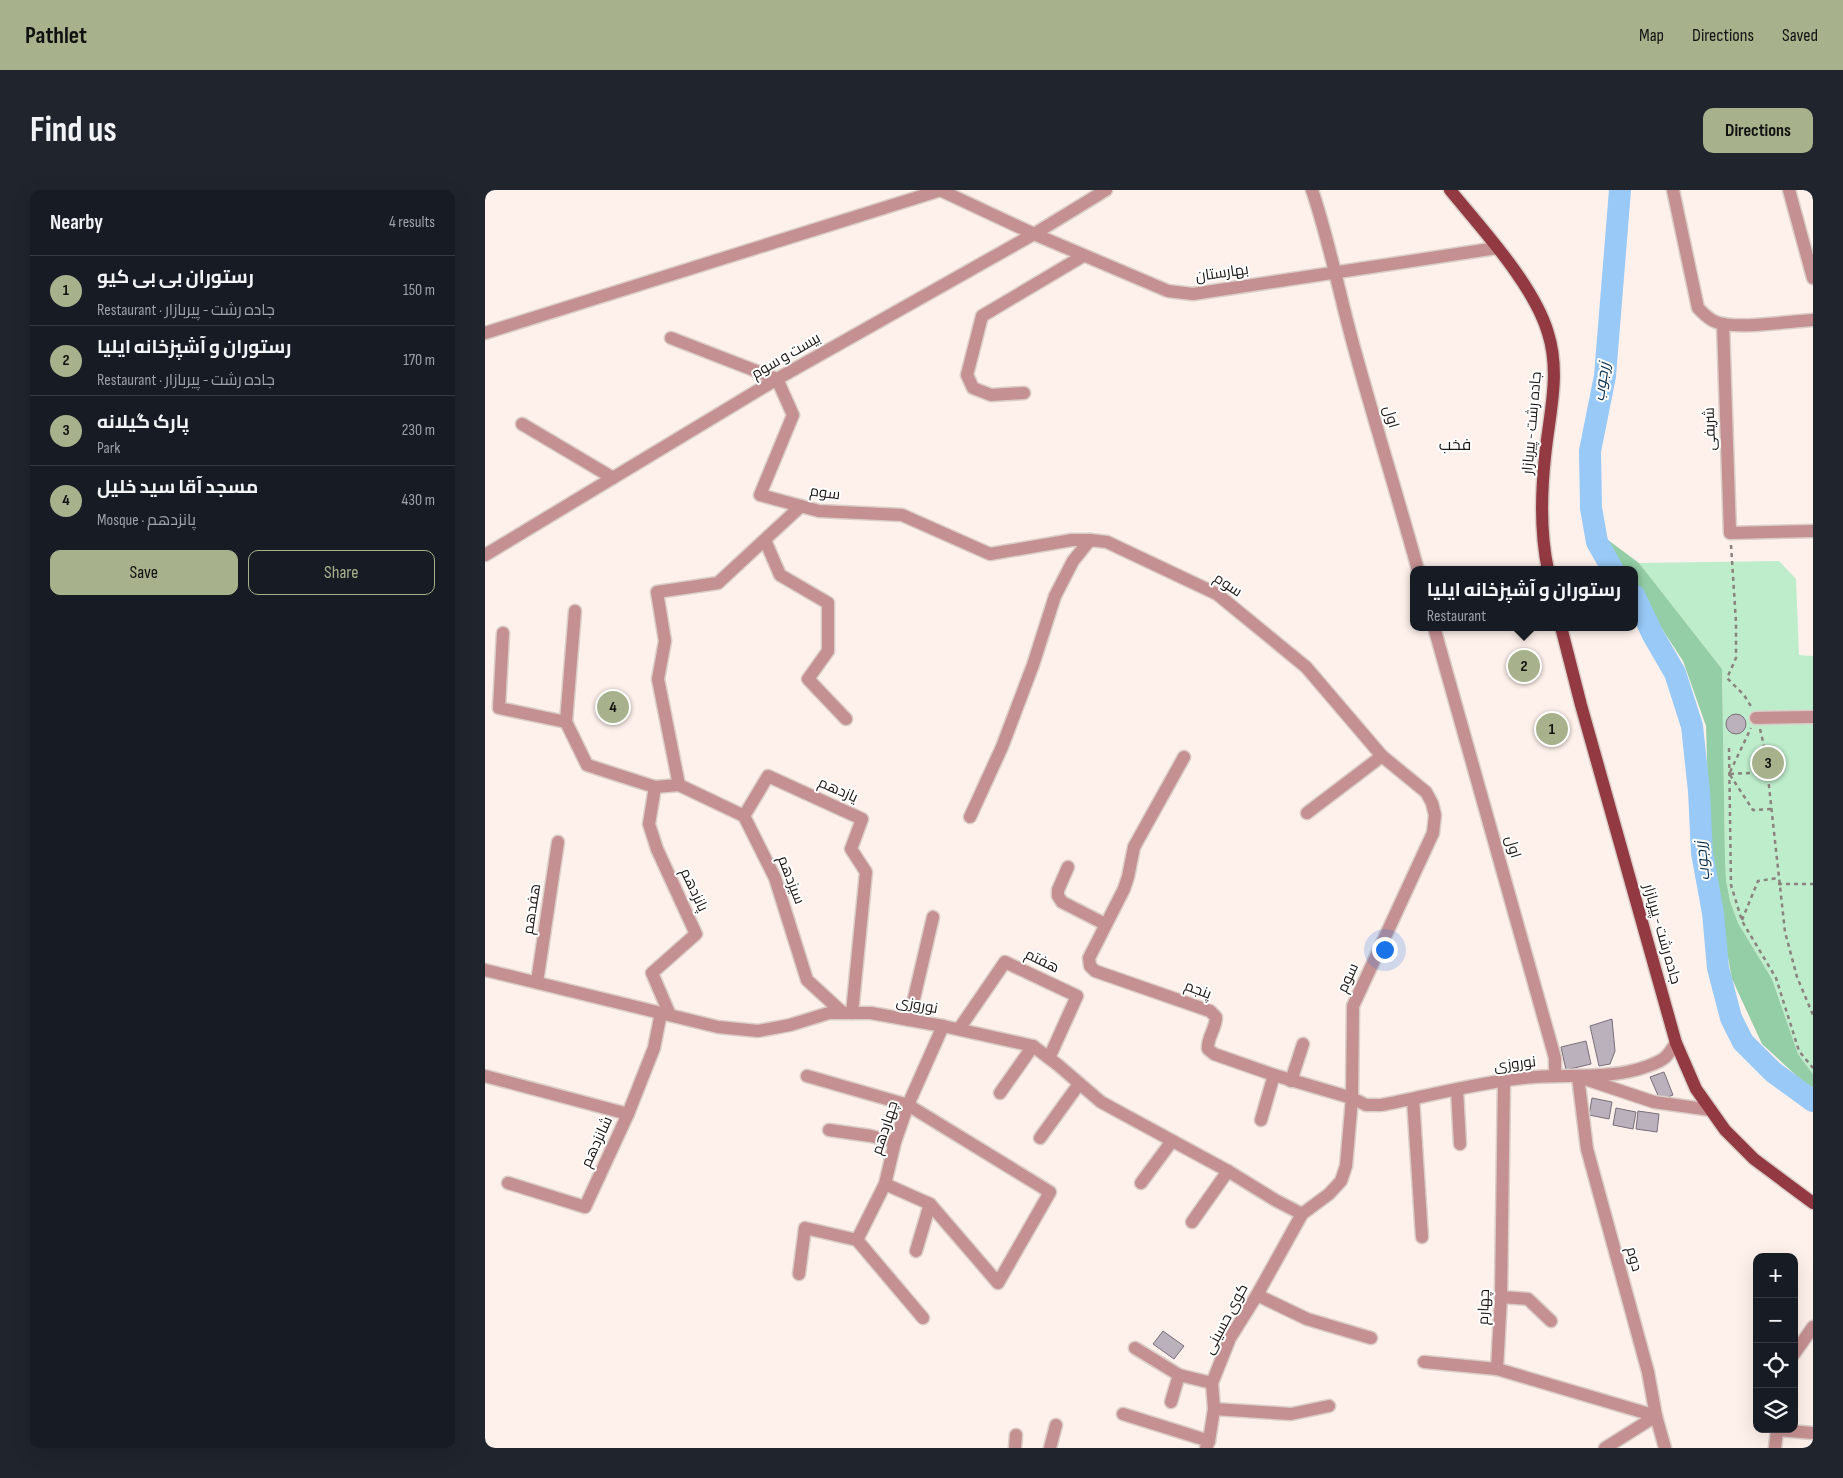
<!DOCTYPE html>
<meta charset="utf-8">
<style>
:root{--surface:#171b24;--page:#20242c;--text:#f1f3f6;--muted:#9ea1a6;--line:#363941;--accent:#a7b18b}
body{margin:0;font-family:"Sofia Sans Condensed",Cairo,sans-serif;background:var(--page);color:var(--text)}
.controls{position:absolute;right:15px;bottom:15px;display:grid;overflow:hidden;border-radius:10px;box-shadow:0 5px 20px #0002}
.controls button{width:45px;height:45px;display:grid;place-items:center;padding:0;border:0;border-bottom:1px solid var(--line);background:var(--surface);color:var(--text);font:25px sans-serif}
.you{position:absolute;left:899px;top:759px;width:18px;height:18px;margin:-12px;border:4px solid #fff;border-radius:50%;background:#1a73e8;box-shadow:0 0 0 8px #1a73e833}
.badge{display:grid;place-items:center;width:32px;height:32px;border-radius:50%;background:var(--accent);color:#111;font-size:16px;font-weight:700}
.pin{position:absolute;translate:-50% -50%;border:2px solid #fff;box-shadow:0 1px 5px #0006}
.popup{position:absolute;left:925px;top:376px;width:228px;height:65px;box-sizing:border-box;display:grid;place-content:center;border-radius:10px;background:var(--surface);filter:drop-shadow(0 1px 4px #0005);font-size:16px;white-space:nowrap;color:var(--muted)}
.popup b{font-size:19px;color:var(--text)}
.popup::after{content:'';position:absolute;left:50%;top:100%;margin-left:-10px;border:10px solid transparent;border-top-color:var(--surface)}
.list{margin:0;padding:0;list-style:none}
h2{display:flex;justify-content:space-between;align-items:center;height:65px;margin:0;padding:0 20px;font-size:21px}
h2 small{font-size:16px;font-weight:400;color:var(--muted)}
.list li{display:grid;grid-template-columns:32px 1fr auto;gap:15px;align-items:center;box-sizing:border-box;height:70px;padding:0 20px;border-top:1px solid var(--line)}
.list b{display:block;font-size:19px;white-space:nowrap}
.list p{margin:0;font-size:16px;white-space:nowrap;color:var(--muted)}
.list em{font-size:16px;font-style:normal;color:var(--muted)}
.actions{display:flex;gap:10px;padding:15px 20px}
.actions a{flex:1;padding:11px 0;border:1px solid var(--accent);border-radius:10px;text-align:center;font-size:18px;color:var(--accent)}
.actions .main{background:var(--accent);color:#111}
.icon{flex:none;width:28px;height:28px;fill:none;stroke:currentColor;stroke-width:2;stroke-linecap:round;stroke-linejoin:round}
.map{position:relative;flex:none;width:1328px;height:1258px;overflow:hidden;border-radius:10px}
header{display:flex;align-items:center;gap:30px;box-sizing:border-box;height:70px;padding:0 25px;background:var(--accent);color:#111}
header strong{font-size:24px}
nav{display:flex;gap:28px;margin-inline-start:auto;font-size:18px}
.intro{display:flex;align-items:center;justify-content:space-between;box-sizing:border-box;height:120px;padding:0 30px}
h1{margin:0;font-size:35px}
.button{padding:12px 22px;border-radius:10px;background:var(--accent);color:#111;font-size:18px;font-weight:700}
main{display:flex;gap:30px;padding:0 30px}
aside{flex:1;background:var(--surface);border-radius:10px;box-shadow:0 5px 20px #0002}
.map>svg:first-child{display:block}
.green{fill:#bdedcb}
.forest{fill:#94cea6}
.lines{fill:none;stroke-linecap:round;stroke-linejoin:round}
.river{stroke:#98c9f7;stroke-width:22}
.building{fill:#bbb1bd;stroke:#786f7a}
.street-casing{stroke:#dacec8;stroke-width:15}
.primary-casing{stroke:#dacec8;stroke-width:15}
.path{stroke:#8b817d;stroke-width:2.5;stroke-dasharray:4 4;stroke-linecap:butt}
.street{stroke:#c59091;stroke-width:12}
.primary{stroke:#923942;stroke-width:12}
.labels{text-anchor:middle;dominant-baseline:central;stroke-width:4;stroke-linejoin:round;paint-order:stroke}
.street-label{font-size:15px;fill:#1b1513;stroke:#fff}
.water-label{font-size:16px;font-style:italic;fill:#0a304d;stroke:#fff}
.neighbourhood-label{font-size:16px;fill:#1b1513;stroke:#fff}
</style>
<header>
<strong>Pathlet</strong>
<nav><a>Map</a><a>Directions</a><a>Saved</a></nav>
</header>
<div class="intro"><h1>Find us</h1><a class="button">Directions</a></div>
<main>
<aside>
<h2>Nearby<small>4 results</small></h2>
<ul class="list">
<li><span class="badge">1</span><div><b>رستوران بی بی کیو</b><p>Restaurant · جاده رشت - پیربازار</p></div><em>150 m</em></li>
<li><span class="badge">2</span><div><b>رستوران و آشپزخانه ایلیا</b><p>Restaurant · جاده رشت - پیربازار</p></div><em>170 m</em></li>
<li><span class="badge">3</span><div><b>پارک گیلانه</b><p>Park</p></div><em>230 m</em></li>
<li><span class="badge">4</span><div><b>مسجد آقا سید خلیل</b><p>Mosque · پانزدهم</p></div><em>430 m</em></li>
</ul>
<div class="actions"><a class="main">Save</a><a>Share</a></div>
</aside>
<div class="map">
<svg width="1328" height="1258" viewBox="0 0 1328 1258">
<rect width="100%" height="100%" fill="#fef1eb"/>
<path class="green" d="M1294,371L1311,389L1314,465L1328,466V884L1313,864L1287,789L1253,733L1245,711L1241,690L1240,667L1237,479L1154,373Z"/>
<path class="forest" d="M1123,350L1154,373L1237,479L1240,667L1241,690L1245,711L1253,733L1287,789L1313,864L1328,884V901L1277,854L1247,789L1225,671L1221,536L1198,471L1149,396V380H1139Z"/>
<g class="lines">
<g class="river">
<path d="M1128,380L1112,352L1106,318L1105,261L1120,186L1135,0"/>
<path d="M1149,405L1168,445L1190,483L1207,536L1214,601L1217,663L1228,723L1233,778L1246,828L1258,852L1288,882L1328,911"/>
</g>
</g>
<g class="building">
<circle cx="1251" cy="534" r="10"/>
<path d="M1127,829L1130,861L1125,874L1114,876L1105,836Z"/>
<path d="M1101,851L1106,874L1081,880L1076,857Z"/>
<path d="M1179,882L1188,905L1175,910L1165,887Z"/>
<path d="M1107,908L1127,912L1124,929L1104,925Z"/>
<path d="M1131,918L1151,922L1148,939L1128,935Z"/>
<path d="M1153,921L1174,924L1172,942L1151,939Z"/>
<path d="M678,1141L699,1156L689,1169L668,1154Z"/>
</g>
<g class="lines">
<defs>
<g id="street">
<path d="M455,0L549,44L683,101L708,104L1012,58"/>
<path d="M827,0C845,53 855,108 870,161C890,234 913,307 933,380"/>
<path d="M1188,0L1213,118C1219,124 1223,129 1231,132C1251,140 1305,131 1328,130"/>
<path d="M1304,0L1328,88"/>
<path d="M1238,134L1245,343L1328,341"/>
<path d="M0,143L456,0"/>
<path d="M186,148L292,189L308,225L275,305L334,321L417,325L505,364L587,350H605L622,352L732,404L821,477L897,566L941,602L947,613L950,625L948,643L868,816L867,908L863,954L861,976L856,991L844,1004L817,1024L772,1105L745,1148L727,1193L729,1219L724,1251L721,1258"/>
<path d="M539,203L506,205L488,198L482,185L497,126L598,66"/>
<path d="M37,234L128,288"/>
<path d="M280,350L295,385L343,413V461L323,489L361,529"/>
<path d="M0,365L292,189L549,44L621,0"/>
<path d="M90,421L81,532L102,575L170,597L194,595L259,626L290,688L322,790L358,823"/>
<path d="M949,437L1070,868V886"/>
<path d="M18,443L14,518L81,532"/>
<path d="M1271,528L1328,527"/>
<path d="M699,567L649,657L643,687L639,699L604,768L605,776L610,781L725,821L731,827C731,839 722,847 723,859L729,864L789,885L867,908L881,915H896C943,906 991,893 1038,888C1079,883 1123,891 1163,876C1180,870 1182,867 1191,853"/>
<path d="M194,595L173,489L180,451L172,402L233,393L316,316"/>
<path d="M170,597L164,634L172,659L211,744L167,783L185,825"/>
<path d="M822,623L897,566"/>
<path d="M259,626L283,586L377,629L366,659L381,682L367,823"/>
<path d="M485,627L517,557L548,475L570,406L588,371L605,350"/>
<path d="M583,677L573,700V706L577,712L620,734"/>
<path d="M0,780L233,837L273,841L305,835L344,823H386L458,836L548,856L573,875L616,912L743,981L790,1010L817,1024"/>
<path d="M52,792L73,652"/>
<path d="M424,830L448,727"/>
<path d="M474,839L520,772L592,806L564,868"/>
<path d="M0,886L143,924"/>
<path d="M322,886L423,915L565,1002L513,1093L445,1014L400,994"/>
<path d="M1093,887L1102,959L1163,1182L1171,1226L1180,1258"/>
<path d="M1097,888L1169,912L1226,920"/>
<path d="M806,891L818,854"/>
<path d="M1019,891L1016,1107L1012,1179L1171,1226"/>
<path d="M972,900L975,954"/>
<path d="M515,903L548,856"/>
<path d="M928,909L937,1047"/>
<path d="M776,930L789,885"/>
<path d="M344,940L386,946L410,952"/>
<path d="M555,948L594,894"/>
<path d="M23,993L100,1017L143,924L169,858L176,823"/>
<path d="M656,993L687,951"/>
<path d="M707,1032L743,981"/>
<path d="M372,1050L400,994L410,952L423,915L458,836"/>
<path d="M431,1061L445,1014"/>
<path d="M314,1084L320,1038L372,1050L438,1128"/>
<path d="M772,1105L822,1129L886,1148"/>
<path d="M1016,1107L1043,1109L1066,1131"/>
<path d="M650,1158L694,1185L727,1193"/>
<path d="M1309,1164L1328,1137"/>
<path d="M939,1172L1012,1179"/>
<path d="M686,1212L694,1185"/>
<path d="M729,1219L806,1224L844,1216"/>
<path d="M638,1224L724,1251"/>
<path d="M530,1258L531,1245"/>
<path d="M565,1258L571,1235"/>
<path d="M1120,1258L1171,1226"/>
<path d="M1290,1258L1292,1240L1328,1243"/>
</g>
<g id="primary">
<path d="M965,0C997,39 1049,95 1063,143C1076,184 1064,225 1060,267C1056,304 1055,343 1063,380"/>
<path d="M1076,437L1096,515L1191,853L1211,899L1240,940L1269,969L1328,1013"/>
</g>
</defs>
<use href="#street" class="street-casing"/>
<use href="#primary" class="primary-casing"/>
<g class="path">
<path d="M1246,355L1251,432V468L1242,488L1259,505L1267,518"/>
<path d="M1275,539L1280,560L1300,742L1312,787L1328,825"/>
<path d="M1244,558L1246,695L1257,731L1291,788L1314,861L1328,878"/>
<path d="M1245,582L1266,538"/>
<path d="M1245,584L1282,582"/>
<path d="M1245,585L1268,620L1286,619"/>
<path d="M1293,694H1328"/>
<path d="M1257,730L1273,691L1293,688"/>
</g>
<use href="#street" class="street"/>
<use href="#primary" class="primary"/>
</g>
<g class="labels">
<g class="street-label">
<text transform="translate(737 83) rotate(-8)">بهارستان</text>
<text transform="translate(301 166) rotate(-30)">بیست و سوم</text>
<text transform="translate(906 227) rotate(74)">اول</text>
<text transform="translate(1047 233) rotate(-85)">جاده رشت - پیربازار</text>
<text transform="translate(1225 239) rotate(-92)">شریفی</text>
<text transform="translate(340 303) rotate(8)">سوم</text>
<text transform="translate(743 395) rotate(34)">سوم</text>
<text transform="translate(353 600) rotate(24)">یازدهم</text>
<text transform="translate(1028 657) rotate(74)">اول</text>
<text transform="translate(306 690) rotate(69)">سیزدهم</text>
<text transform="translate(209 700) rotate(65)">پانزدهم</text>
<text transform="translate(47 719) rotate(-81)">هفدهم</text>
<text transform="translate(1177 744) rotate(74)">جاده رشت - پیربازار</text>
<text transform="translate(557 771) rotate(26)">هفتم</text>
<text transform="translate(863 788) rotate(-65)">سوم</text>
<text transform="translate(713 800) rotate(21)">پنجم</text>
<text transform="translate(432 815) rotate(10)">نوروزی</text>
<text transform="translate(1030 874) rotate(-7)">نوروزی</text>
<text transform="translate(400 938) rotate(-72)">چهاردهم</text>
<text transform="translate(112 952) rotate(-65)">شانزدهم</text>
<text transform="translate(1149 1069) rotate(75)">دوم</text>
<text transform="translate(999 1117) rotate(-88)">چهارم</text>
<text transform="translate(741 1129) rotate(-62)">کوی حسینی</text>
</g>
<g class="water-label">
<text transform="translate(1117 192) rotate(-81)">زرجوب</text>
<text transform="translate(1218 671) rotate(-97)">زرجوب</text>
</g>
<g class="neighbourhood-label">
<text x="970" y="255">فخب</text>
</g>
</g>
</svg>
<div class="controls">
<button>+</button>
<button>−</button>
<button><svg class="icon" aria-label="locate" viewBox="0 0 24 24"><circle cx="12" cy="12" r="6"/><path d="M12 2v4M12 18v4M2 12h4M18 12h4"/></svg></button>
<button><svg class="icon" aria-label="layers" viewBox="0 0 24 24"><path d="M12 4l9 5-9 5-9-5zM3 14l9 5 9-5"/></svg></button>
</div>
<div class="you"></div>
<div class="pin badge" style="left:1067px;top:539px">1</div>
<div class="pin badge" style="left:1039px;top:476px">2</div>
<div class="popup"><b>رستوران و آشپزخانه ایلیا</b>Restaurant</div>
<div class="pin badge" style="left:1283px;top:573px">3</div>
<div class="pin badge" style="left:128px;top:517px">4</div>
</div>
</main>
